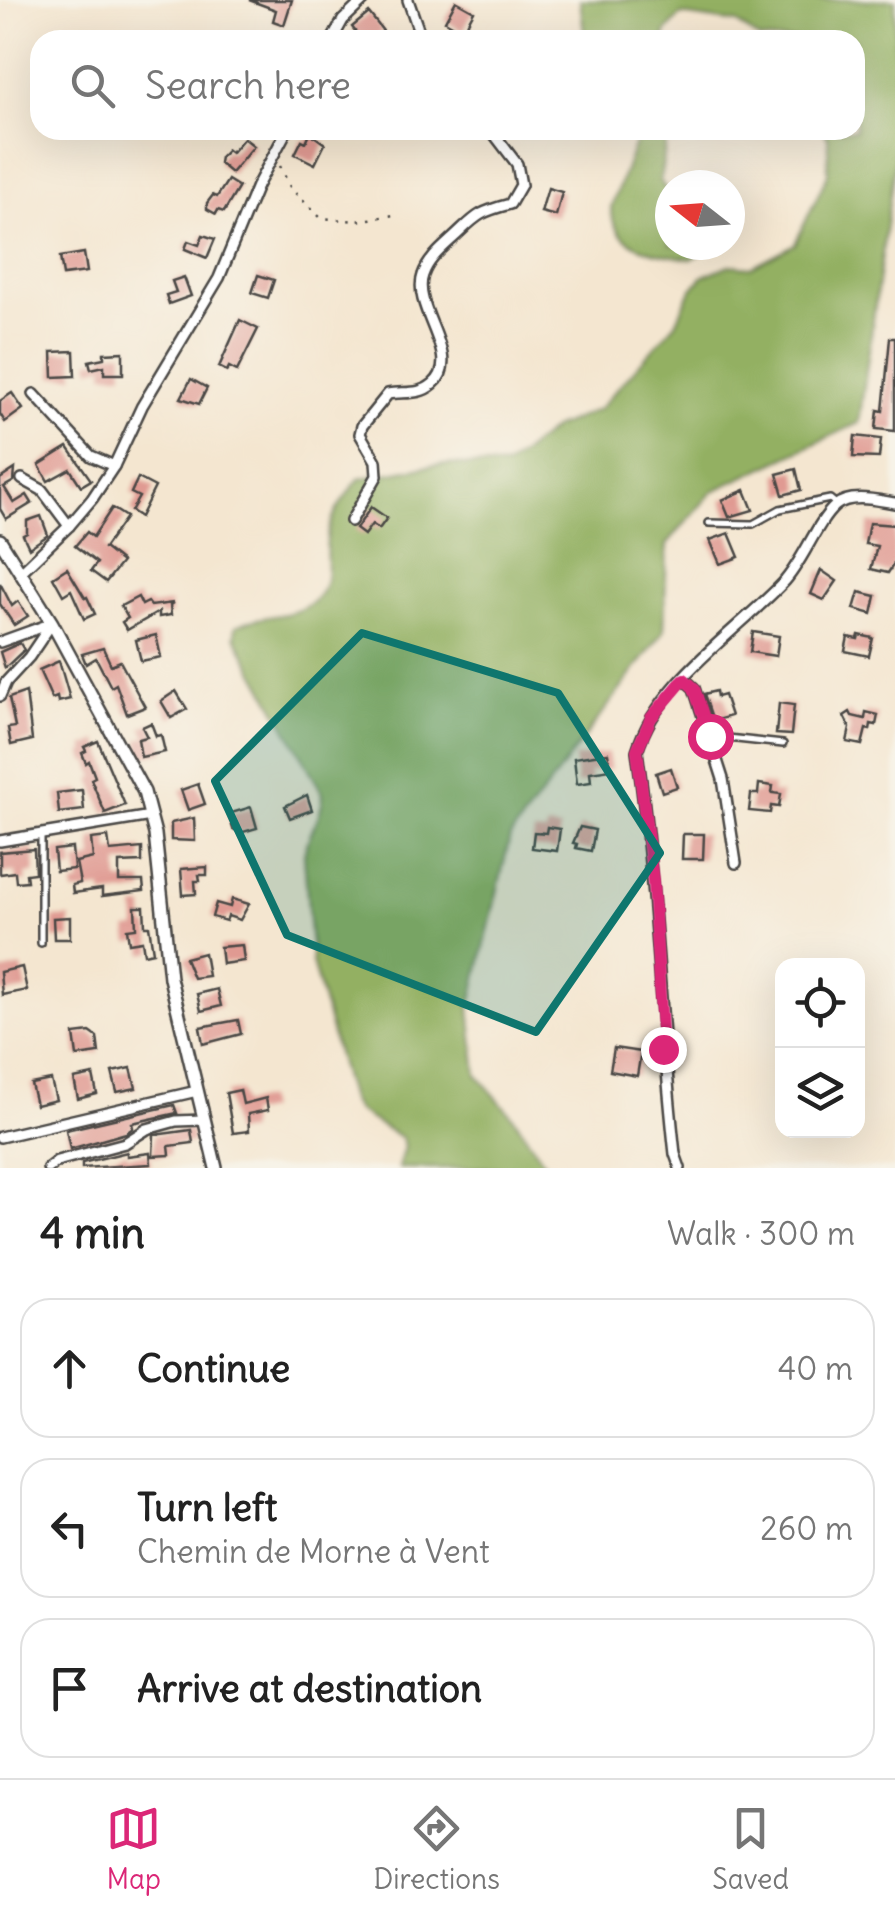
<!DOCTYPE html>
<meta charset="utf-8">
<style>
:root{--surface:#fff;--page:#f6f6f6;--text:#222;--muted:#767676;--line:#e0e0e0;--accent:#db2777}
body{margin:0;font-family:Delius,sans-serif;background:var(--page);color:var(--text)}
.controls{position:absolute;right:30px;bottom:30px;display:grid;overflow:hidden;border-radius:20px;box-shadow:0 10px 40px #0002}
.controls button{width:90px;height:90px;display:grid;place-items:center;padding:0;border:0;border-bottom:2px solid var(--line);background:var(--surface);color:var(--text);font:50px sans-serif}
.compass{position:absolute;left:655px;top:170px;width:90px;height:90px;border-radius:50%;background:var(--surface);box-shadow:0 10px 40px #0002;rotate:287deg}
.stop{position:absolute;width:30px;height:30px;margin:-22px;border:8px solid #db2777;border-radius:50%;background:#fff}
.stop.end{background:#db2777;border-color:#fff;box-shadow:0 2px 10px #0008}
.list{margin:0;padding:0;list-style:none}
h2{display:flex;justify-content:space-between;align-items:center;height:130px;margin:0;padding:0 40px;font-size:42px}
h2 small{font-size:32px;font-weight:400;color:var(--muted)}
.list li{display:grid;grid-template-columns:65px 1fr auto;gap:30px;align-items:center;box-sizing:border-box;height:140px;margin:0 20px 20px;padding:0 20px;border:2px solid var(--line);border-radius:30px}
.list b{display:block;font-size:38px;white-space:nowrap}
.list p{margin:0;font-size:32px;white-space:nowrap;color:var(--muted)}
.list em{font-size:32px;font-style:normal;color:var(--muted)}
.icon{flex:none;width:55px;height:55px;fill:none;stroke:currentColor;stroke-width:2;stroke-linecap:round;stroke-linejoin:round}
.map{position:relative;flex:none;width:895px;height:1168px;overflow:hidden}
.search{position:absolute;background:var(--surface);box-shadow:0 10px 40px #0002;left:30px;right:30px;top:30px;height:110px;display:flex;align-items:center;gap:25px;box-sizing:border-box;padding:0 35px;border-radius:30px;color:var(--muted);font-size:38px}
.sheet{height:610px;background:var(--surface)}
nav{display:flex;justify-content:space-around;align-items:center;box-sizing:border-box;height:140px;border-top:2px solid var(--line);background:var(--surface);font-size:28px;color:var(--muted)}
nav a{display:grid;justify-items:center;gap:5px}
nav .on{color:var(--accent)}
.map>svg:first-child{display:block}
.forest{fill:#93b062;stroke:#5f6e46;stroke-width:2.5}
.building{fill:#e09a92}
.lines{fill:none;stroke-linecap:round;stroke-linejoin:round}
.service-casing{stroke:#494744;stroke-width:10}
.minor-casing{stroke:#494744;stroke-width:14}
.tertiary-casing{stroke:#494744;stroke-width:16}
.path{stroke:#494744;stroke-width:2.5;stroke-dasharray:2.5 8;stroke-linecap:butt}
.service{stroke:#fff;stroke-width:5}
.minor{stroke:#fff;stroke-width:9}
.tertiary{stroke:#fff;stroke-width:11}
.route{stroke:#db2777;stroke-width:12}
.marked{fill:#0f766e;fill-opacity:0.2;stroke:#0f766e;stroke-width:8;stroke-linejoin:round}
</style>
<div class="map">
<svg width="895" height="1168" viewBox="0 0 895 1168">
<rect width="100%" height="100%" fill="#f7f3e8"/>
<filter id="ink" filterUnits="userSpaceOnUse"><feTurbulence type="fractalNoise" baseFrequency=".01" numOctaves="2"/><feDisplacementMap in="SourceGraphic" scale="20" xChannelSelector="R" yChannelSelector="G"/><feConvolveMatrix kernelMatrix="1 2 1 2 8 2 1 2 1" color-interpolation-filters="sRGB"/></filter>
<filter id="wash" filterUnits="userSpaceOnUse"><feTurbulence type="fractalNoise" baseFrequency=".0048" numOctaves="4" result="noise"/><feDisplacementMap in="SourceGraphic" scale="40" xChannelSelector="R" yChannelSelector="G"/><feGaussianBlur stdDeviation="2.25" result="paint"/><feColorMatrix in="noise" values="0 0 0 0 0 0 0 0 0 0 0 0 0 0 0 0 0 1.4 0 .05"/><feComposite in="paint" operator="in"/></filter>
<g filter="url(#wash)">
<rect width="100%" height="100%" fill="#f4e6d0"/>
<g class="forest">
<path d="M580,0H895V160L859,423L713,491L667,544L664,631L510,837L470,1008L477,1075L514,1118L548,1168H398L404,1147L402,1138L357,1111L350,1100L312,962L304,854C308,831 322,819 323,794L235,636L236,626C258,614 289,619 310,604C337,585 322,558 328,533C333,512 346,495 359,479L440,464L506,467L554,428L599,409L676,323L690,292L703,276L729,265L751,267L795,244L828,174V137L822,130H855V40H760L737,23L681,15L666,32L665,40H585Z"/>
<path d="M640,130H668L660,181L670,194V245H712L692,259C659,254 612,249 611,208Z"/>
</g>
<g id="blocks">
<g class="building">
<path d="M249,0H292L284,25L273,21L276,10Z"/>
<path d="M456,1L474,11L463,31L445,21Z"/>
<path d="M369,13L383,31L372,40H362L352,27Z"/>
<path d="M310,133L325,144L315,164L295,154L302,140L306,142Z"/>
<path d="M244,138L254,146L231,173L219,163L220,157L227,150L231,153Z"/>
<path d="M228,180L239,187L224,212L218,210L216,214L207,209V203L213,195L217,197Z"/>
<path d="M548,188L562,192L556,216L541,212Z"/>
<path d="M203,235L215,239L207,258L185,249L188,241L199,245Z"/>
<path d="M84,253L87,272L63,275L60,257Z"/>
<path d="M258,275L274,280L268,298L252,293Z"/>
<path d="M184,277L191,296L169,304L166,295L176,292L172,281Z"/>
<path d="M240,320L258,329L237,371L229,367L227,371L219,367Z"/>
<path d="M890,338H895V431L876,429L878,410L883,411Z"/>
<path d="M74,351L75,376L53,377L52,352Z"/>
<path d="M123,352V374H104V366L91,369L89,361L104,358V353Z"/>
<path d="M191,379L207,388L199,404L181,398Z"/>
<path d="M12,393L23,409L5,422L0,414V401Z"/>
<path d="M855,436L881,439L879,458L853,457Z"/>
<path d="M68,447L91,480L81,486L70,469L48,481L39,465Z"/>
<path d="M15,469L14,481L4,487L14,503L27,495L32,503L6,519L0,509V479Z"/>
<path d="M796,469L801,490L783,495L777,474Z"/>
<path d="M138,478L155,487L140,517L131,511L139,497L131,493Z"/>
<path d="M745,490L753,510L729,517L722,500Z"/>
<path d="M371,507L387,518L379,529L372,524L364,535L356,529Z"/>
<path d="M112,508L126,517L104,548L122,562L106,582L91,571L97,563L75,546L87,532L93,537Z"/>
<path d="M41,516L48,535L29,548L23,535L27,533V521Z"/>
<path d="M869,523L895,525V562L888,573L871,569L877,546L865,544Z"/>
<path d="M729,533L739,557L720,564L710,540Z"/>
<path d="M67,568L85,598L87,597L95,614L84,619L71,590L63,595L53,577Z"/>
<path d="M821,570L837,581L824,600L811,594Z"/>
<path d="M0,583L12,606L18,601L28,616L14,625L0,604Z"/>
<path d="M859,592L876,596L872,614L854,609Z"/>
<path d="M138,597L142,605L148,602L151,606L173,603L170,605L171,615L159,617V612L127,630L122,622L128,618L121,606Z"/>
<path d="M753,632L779,636L776,656L750,652Z"/>
<path d="M156,635L161,657L141,661L136,640Z"/>
<path d="M859,635L873,638L869,656L845,651L848,637L858,639Z"/>
<path d="M20,643L24,650L5,668L0,652Z"/>
<path d="M103,648L111,665L120,661L145,707L127,714L116,684L111,687L96,658L86,664L82,654Z"/>
<path d="M59,661L70,699L58,702L57,697L52,699L39,670Z"/>
<path d="M176,691L187,709L171,718L161,701Z"/>
<path d="M716,691L717,697L724,695L731,716L713,721L704,694Z"/>
<path d="M26,692L32,740L11,745L8,728L15,727L9,698Z"/>
<path d="M779,703L794,705L791,735L776,734Z"/>
<path d="M850,712L852,716L865,719L866,712L878,715L876,725L871,724L870,730L866,729L862,745L847,742L850,728L844,716Z"/>
<path d="M151,723L156,736L161,735L165,752L141,757L138,739L147,737L142,727Z"/>
<path d="M98,741L125,805L105,813L91,779L95,777L89,761L86,763L82,753L86,751L84,747Z"/>
<path d="M608,753L611,769L590,772L591,782L577,784L574,758Z"/>
<path d="M671,768L677,787L662,792L656,773Z"/>
<path d="M198,784L205,804L188,810L181,790Z"/>
<path d="M759,784L773,786L772,793L781,794L779,807L771,806L770,813L749,811L751,794H758Z"/>
<path d="M82,790L84,810L59,813L57,793Z"/>
<path d="M307,795L312,810L290,818L285,806Z"/>
<path d="M251,807L257,828L240,833L233,829L228,814Z"/>
<path d="M194,818L195,841L171,840V823Z"/>
<path d="M547,827L560,829L557,851L532,848L534,832L546,833Z"/>
<path d="M580,827L595,830L591,851L576,848L577,844L573,843Z"/>
<path d="M683,834H704L703,859H682Z"/>
<path d="M108,837L110,851L142,848V862L119,863V881H143L144,891L102,896V889L73,893L72,885L80,883L76,862L93,858L91,839Z"/>
<path d="M72,848L74,869L56,871L54,850Z"/>
<path d="M34,849L35,873L26,874L27,881L16,882L15,872L0,874V852Z"/>
<path d="M207,867V875H199L200,881H195L196,894L183,895L181,869Z"/>
<path d="M232,899L249,904L240,920L228,916L226,921L212,917L216,903L230,907Z"/>
<path d="M135,907H144L145,926H149L153,952L144,954L142,941L129,943L127,929L136,928Z"/>
<path d="M70,917V939H54L53,918Z"/>
<path d="M242,945L244,961L222,964L220,947Z"/>
<path d="M204,953L208,976L193,978L185,958Z"/>
<path d="M22,967L27,990L2,995L0,972Z"/>
<path d="M217,989L221,1006L201,1011L197,994Z"/>
<path d="M238,1020L241,1034L203,1044L200,1027Z"/>
<path d="M90,1032L97,1037L99,1053L77,1056L74,1034Z"/>
<path d="M614,1048L641,1052L637,1076L610,1071Z"/>
<path d="M131,1068L136,1088L117,1092L112,1072Z"/>
<path d="M93,1075L97,1094L78,1099L74,1079Z"/>
<path d="M51,1080L56,1100L36,1105L31,1084Z"/>
<path d="M240,1090L243,1104L266,1098L268,1110L248,1114L249,1131L233,1133L226,1093Z"/>
<path d="M174,1105L177,1113L132,1123L133,1128L126,1133L70,1149L66,1130Z"/>
<path d="M191,1130L193,1143L169,1146L170,1155L153,1156L154,1135Z"/>
<path d="M127,1152V1156L150,1153L151,1164L82,1168V1163Z"/>
</g>
</g>
</g>
<g filter="url(#ink)">
<use href="#blocks" fill-opacity="0" stroke="#494744" stroke-width="2.5"/>
<g class="lines">
<defs>
<g id="service">
<path d="M709,523L753,524L780,509L830,499L836,504"/>
<path d="M709,736L783,744"/>
<path d="M41,943V836"/>
</g>
<g id="minor">
<path d="M408,0L422,40"/>
<path d="M332,40L343,20L364,0"/>
<path d="M34,394L91,456L114,466"/>
<path d="M22,479L42,490L69,526"/>
<path d="M351,521L377,476L376,461L360,434L362,426L388,394C404,391 419,396 433,384C464,358 411,308 423,275C428,260 441,249 452,239C477,216 476,213 510,204L521,185L517,164L491,130"/>
<path d="M21,572L69,526L92,499L114,466L142,406L219,278L257,186L287,130"/>
<path d="M0,642L50,624"/>
<path d="M684,679L694,688L723,779L736,863"/>
<path d="M0,696L6,682L29,657L52,623"/>
<path d="M0,841L151,816"/>
<path d="M0,1137L197,1091"/>
<path d="M48,1168L57,1161L125,1143L147,1129L176,1121L203,1120"/>
<path d="M680,1168L675,1154C660,1020 656,884 637,751C657,683 736,632 783,583C803,562 816,523 835,506C850,493 877,500 895,503"/>
</g>
<path id="tertiary" d="M0,540L52,623L144,792L155,834L170,978L216,1168"/>
</defs>
<use href="#service" class="service-casing"/>
<use href="#minor" class="minor-casing"/>
<use href="#tertiary" class="tertiary-casing"/>
<path class="path" d="M280,166L291,189L321,218L357,221L394,215"/>
<use href="#service" class="service"/>
<use href="#minor" class="minor"/>
<use href="#tertiary" class="tertiary"/>
</g>
</g>
<g class="lines" filter="url(#ink)">
<path class="route" d="M663,1049L653,880L637,750L651,718L684,679L694,688L710,736"/>
</g>
<path class="marked" d="M362,633L558,693L660,853L536,1032L287,935L215,781Z"/>
</svg>
<div class="controls">
<button><svg class="icon" aria-label="locate" viewBox="0 0 24 24"><circle cx="12" cy="12" r="6"/><path d="M12 2v4M12 18v4M2 12h4M18 12h4"/></svg></button>
<button><svg class="icon" aria-label="layers" viewBox="0 0 24 24"><path d="M12 4l9 5-9 5-9-5zM3 14l9 5 9-5"/></svg></button>
</div>
<svg class="compass" viewBox="-18 -18 36 36"><path d="M0-13l5 13h-10z" fill="#e53935"/><path d="M0 13l5-13h-10z" fill="#767676"/></svg>
<div class="stop" style="left:710px;top:736px"></div>
<div class="stop end" style="left:663px;top:1049px"></div>
<div class="search"><svg class="icon" aria-label="search" viewBox="0 0 24 24"><circle cx="10" cy="10" r="6"/><path d="M15 15l6 6"/></svg>Search here</div>
</div>
<section class="sheet">
<h2>4 min<small>Walk · 300 m</small></h2>
<ul class="list">
<li><svg class="icon" aria-label="ahead" viewBox="0 0 24 24"><path d="M12 20V5M6 11l6-6 6 6"/></svg><div><b>Continue</b></div><em>40 m</em></li>
<li><svg class="icon" aria-label="left" viewBox="0 0 24 24"><path d="M17 20v-9H6M10 6l-5 5 5 5"/></svg><div><b>Turn left</b><p>Chemin de Morne à Vent</p></div><em>260 m</em></li>
<li><svg class="icon" aria-label="arrive" viewBox="0 0 24 24"><path d="M6 21V4h12l-3 4 3 4H6"/></svg><div><b>Arrive at destination</b></div></li>
</ul>
</section>
<nav>
<a class="on"><svg class="icon" aria-label="map" viewBox="0 0 24 24"><path d="M3 6l6-2 6 2 6-2v14l-6 2-6-2-6 2zM9 4v14M15 6v14"/></svg>Map</a>
<a><svg class="icon" aria-label="directions" viewBox="0 0 24 24"><path d="M12 3l9 9-9 9-9-9zM9 14v-3h6M13 9l2 2-2 2"/></svg>Directions</a>
<a><svg class="icon" aria-label="saved" viewBox="0 0 24 24"><path d="M7 4h10v16l-5-4-5 4z"/></svg>Saved</a>
</nav>
